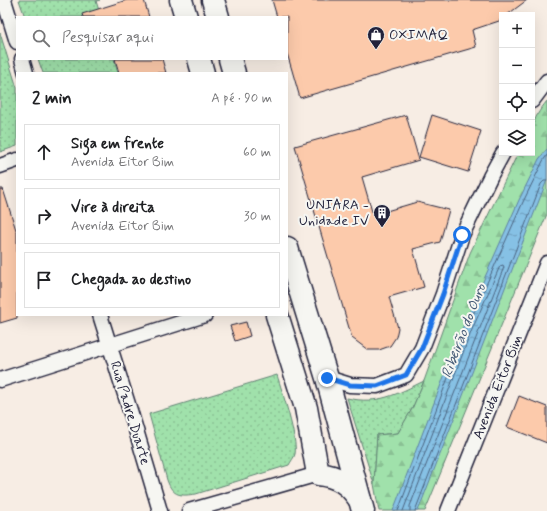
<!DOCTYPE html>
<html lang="pt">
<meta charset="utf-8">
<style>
:root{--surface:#fff;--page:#f6f6f6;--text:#202124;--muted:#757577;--line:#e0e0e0}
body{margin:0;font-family:Mynerve,sans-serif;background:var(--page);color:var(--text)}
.controls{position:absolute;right:12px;top:12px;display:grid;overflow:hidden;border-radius:0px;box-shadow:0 4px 16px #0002}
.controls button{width:36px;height:36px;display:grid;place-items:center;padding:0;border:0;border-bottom:1px solid var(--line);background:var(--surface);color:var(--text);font:20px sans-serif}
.stop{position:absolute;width:12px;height:12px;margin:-9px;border:3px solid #1a73e8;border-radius:50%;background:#fff}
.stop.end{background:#1a73e8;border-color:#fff;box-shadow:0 1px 4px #0008}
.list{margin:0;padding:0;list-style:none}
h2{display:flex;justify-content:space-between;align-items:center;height:52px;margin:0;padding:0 16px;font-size:17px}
h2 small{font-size:13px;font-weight:400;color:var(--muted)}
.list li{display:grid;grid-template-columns:26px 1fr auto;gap:12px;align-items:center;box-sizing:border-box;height:56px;margin:0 8px 8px;padding:0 8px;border:1px solid var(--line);border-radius:0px}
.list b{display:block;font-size:15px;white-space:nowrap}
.list p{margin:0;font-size:13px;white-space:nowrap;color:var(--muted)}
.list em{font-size:13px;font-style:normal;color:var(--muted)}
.icon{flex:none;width:22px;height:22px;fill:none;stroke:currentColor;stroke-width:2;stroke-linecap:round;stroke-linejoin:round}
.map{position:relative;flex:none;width:547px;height:511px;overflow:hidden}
.search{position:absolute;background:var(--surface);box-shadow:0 4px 16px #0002;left:16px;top:16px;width:272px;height:44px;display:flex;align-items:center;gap:10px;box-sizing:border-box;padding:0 14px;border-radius:0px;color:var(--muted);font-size:15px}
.panel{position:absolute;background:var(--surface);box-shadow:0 4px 16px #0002;left:16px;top:72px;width:272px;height:244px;border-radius:0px}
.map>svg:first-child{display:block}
.grass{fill:url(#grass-dots);stroke:#618273}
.forest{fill:url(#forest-firs);stroke:#618273}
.water{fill:url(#water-ripples);stroke:#5e81a1}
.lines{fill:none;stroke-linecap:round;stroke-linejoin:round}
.shore{stroke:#4a627f;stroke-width:1}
.building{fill:#fccaab;stroke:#22223b}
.street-casing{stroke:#22223b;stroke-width:17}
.primary-casing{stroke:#22223b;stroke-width:25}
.street{stroke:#f6f6f2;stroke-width:14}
.primary{stroke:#f6f6f2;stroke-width:22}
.route{stroke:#1a73e8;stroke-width:5}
.labels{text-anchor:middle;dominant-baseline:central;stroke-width:4;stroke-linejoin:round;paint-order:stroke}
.poi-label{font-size:14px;fill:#22223b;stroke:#f6f6f2;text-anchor:start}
.street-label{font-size:14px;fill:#22223b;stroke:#f6f6f2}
.water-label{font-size:15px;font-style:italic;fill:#455a76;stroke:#f6f6f2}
</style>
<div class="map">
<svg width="547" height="511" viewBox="0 0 547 511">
<defs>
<pattern id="grass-dots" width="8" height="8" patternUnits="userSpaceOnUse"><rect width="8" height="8" fill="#a0e1ab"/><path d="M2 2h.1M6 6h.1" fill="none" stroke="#8ac194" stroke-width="1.8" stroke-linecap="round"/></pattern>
<pattern id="forest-firs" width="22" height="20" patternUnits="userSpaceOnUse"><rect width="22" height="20" fill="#a0e1ab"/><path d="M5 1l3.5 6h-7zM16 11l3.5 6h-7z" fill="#8ac194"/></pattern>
<pattern id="water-ripples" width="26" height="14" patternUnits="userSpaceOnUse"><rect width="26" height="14" fill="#86c1e5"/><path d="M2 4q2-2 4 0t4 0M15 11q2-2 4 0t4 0" fill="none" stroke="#6d9cbb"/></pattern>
</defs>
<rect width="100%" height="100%" fill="#f7ede4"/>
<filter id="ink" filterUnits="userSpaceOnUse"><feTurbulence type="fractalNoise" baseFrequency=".025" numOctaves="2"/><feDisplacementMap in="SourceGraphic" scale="8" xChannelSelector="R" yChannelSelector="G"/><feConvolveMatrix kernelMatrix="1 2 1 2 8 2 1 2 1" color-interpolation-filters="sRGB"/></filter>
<g filter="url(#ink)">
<g class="grass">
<path d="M19,0H100L96,1L101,17H25Z"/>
<path d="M0,33L17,88V146L0,152Z"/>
<path d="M38,59H114L118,73H43Z"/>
<path d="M277,375C282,391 298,439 295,454C294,458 291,461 289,465L196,494C181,496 173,497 167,480L149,414Z"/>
<path d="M424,381L412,409L398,433L377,435L374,484L347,398C378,405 397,394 424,381Z"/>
</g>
<path class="forest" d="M547,101V214L425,511H379L374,484L377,435L398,433L412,409L424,381L470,253L518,153H532C532,128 530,122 547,101Z"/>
<path class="water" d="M547,149V180L418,511H393L462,329L519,200L539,159Z"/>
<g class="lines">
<g class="shore">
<path d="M398,511L466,330L523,202L543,161L547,155"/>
<path d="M403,511L471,332L500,266L503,265L504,267L410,506V511"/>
<path d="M415,511L541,184L544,181H547"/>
</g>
</g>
<g class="building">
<path d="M127,0H144L149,17H83L82,14Z"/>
<path d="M272,0H527L507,15H502V19L499,21L472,30L476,47L300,98L287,53V17H277Z"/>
<path d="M115,59H162L166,73H119Z"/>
<path d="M406,115L419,160L362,177L373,215L417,202L449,210L440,242L413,249L424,287L389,297L398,328L396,337L390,346L379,350H368L352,338L295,146Z"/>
<path d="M432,115L481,131L468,172L419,157Z"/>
<path d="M0,189H3L17,233V318L0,323Z"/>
<path d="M246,322L250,336L235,341L230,326Z"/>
<path d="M519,396L547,407V443L507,427Z"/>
</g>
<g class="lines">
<defs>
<g id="street">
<path d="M4,0L17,42"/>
<path d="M22,59L26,73"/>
<path d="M532,101L547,81"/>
<path d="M0,166L17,160"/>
<path d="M100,315L133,420L160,511"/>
<path d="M327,378L350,385L377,386L406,375L422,348L443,294L462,235L491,175L503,153"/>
<path d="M0,380L205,315"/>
<path d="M189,511L318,474"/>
<path d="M448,511L547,263"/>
</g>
<g id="primary">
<path d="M181,0L186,17"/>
<path d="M213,0L218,17"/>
<path d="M199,59L203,73"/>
<path d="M230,59L234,73"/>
<path d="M287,248L327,378L363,511"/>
<path d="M277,315L306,408L318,474C338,476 349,484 360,500"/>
</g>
</defs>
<use href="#street" class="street-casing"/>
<use href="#primary" class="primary-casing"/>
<use href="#street" class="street"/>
<use href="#primary" class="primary"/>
</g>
</g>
<g class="lines" filter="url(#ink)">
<path class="route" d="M327,378L350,385L377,386L406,375L422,348L443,294L462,235"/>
</g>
<defs>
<symbol id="shop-pin" viewBox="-11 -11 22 30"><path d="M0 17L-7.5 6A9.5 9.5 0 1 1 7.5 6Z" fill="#22223b" stroke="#f6f6f2"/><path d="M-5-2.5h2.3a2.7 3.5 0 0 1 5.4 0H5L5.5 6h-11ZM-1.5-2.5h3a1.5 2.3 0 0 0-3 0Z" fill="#fff"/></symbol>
<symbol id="building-pin" viewBox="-11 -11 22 30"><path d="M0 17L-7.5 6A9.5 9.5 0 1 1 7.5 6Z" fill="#22223b" stroke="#f6f6f2"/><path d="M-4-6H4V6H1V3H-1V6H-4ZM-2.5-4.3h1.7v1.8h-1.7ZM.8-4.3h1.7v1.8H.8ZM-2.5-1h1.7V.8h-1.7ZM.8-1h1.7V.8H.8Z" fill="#fff"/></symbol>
</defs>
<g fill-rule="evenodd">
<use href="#shop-pin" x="366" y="25" width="20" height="27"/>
<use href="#building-pin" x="372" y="203" width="20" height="27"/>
</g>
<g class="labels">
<g class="poi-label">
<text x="389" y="35">OXIMAQ</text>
<text x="369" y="205" text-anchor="end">UNIARA -<tspan x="369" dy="16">Unidade IV</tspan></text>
</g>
<g class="street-label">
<text transform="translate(498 387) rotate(-68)">Avenida Eitor Bim</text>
<text transform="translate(130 413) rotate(73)">Rua Padre Duarte</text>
</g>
<g class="water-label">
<text transform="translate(464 331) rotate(-69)">Ribeirão do Ouro</text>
</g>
</g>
</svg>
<div class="controls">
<button>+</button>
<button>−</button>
<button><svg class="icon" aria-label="locate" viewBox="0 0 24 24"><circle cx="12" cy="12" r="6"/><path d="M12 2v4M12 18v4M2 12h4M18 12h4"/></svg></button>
<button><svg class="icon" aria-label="layers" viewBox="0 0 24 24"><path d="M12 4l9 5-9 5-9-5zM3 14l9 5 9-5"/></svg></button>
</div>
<div class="stop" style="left:462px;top:235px"></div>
<div class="stop end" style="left:327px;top:378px"></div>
<div class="search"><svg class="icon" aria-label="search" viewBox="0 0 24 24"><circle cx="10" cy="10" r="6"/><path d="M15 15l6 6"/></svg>Pesquisar aqui</div>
<section class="panel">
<h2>2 min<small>A pé · 90 m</small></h2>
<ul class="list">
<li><svg class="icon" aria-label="ahead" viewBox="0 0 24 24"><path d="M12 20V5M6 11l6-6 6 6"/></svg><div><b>Siga em frente</b><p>Avenida Eitor Bim</p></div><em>60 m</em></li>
<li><svg class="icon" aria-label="right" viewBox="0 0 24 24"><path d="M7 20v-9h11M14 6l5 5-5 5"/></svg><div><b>Vire à direita</b><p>Avenida Eitor Bim</p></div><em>30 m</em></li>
<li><svg class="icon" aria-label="arrive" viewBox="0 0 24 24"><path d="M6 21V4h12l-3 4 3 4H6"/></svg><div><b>Chegada ao destino</b></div></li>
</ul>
</section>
</div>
